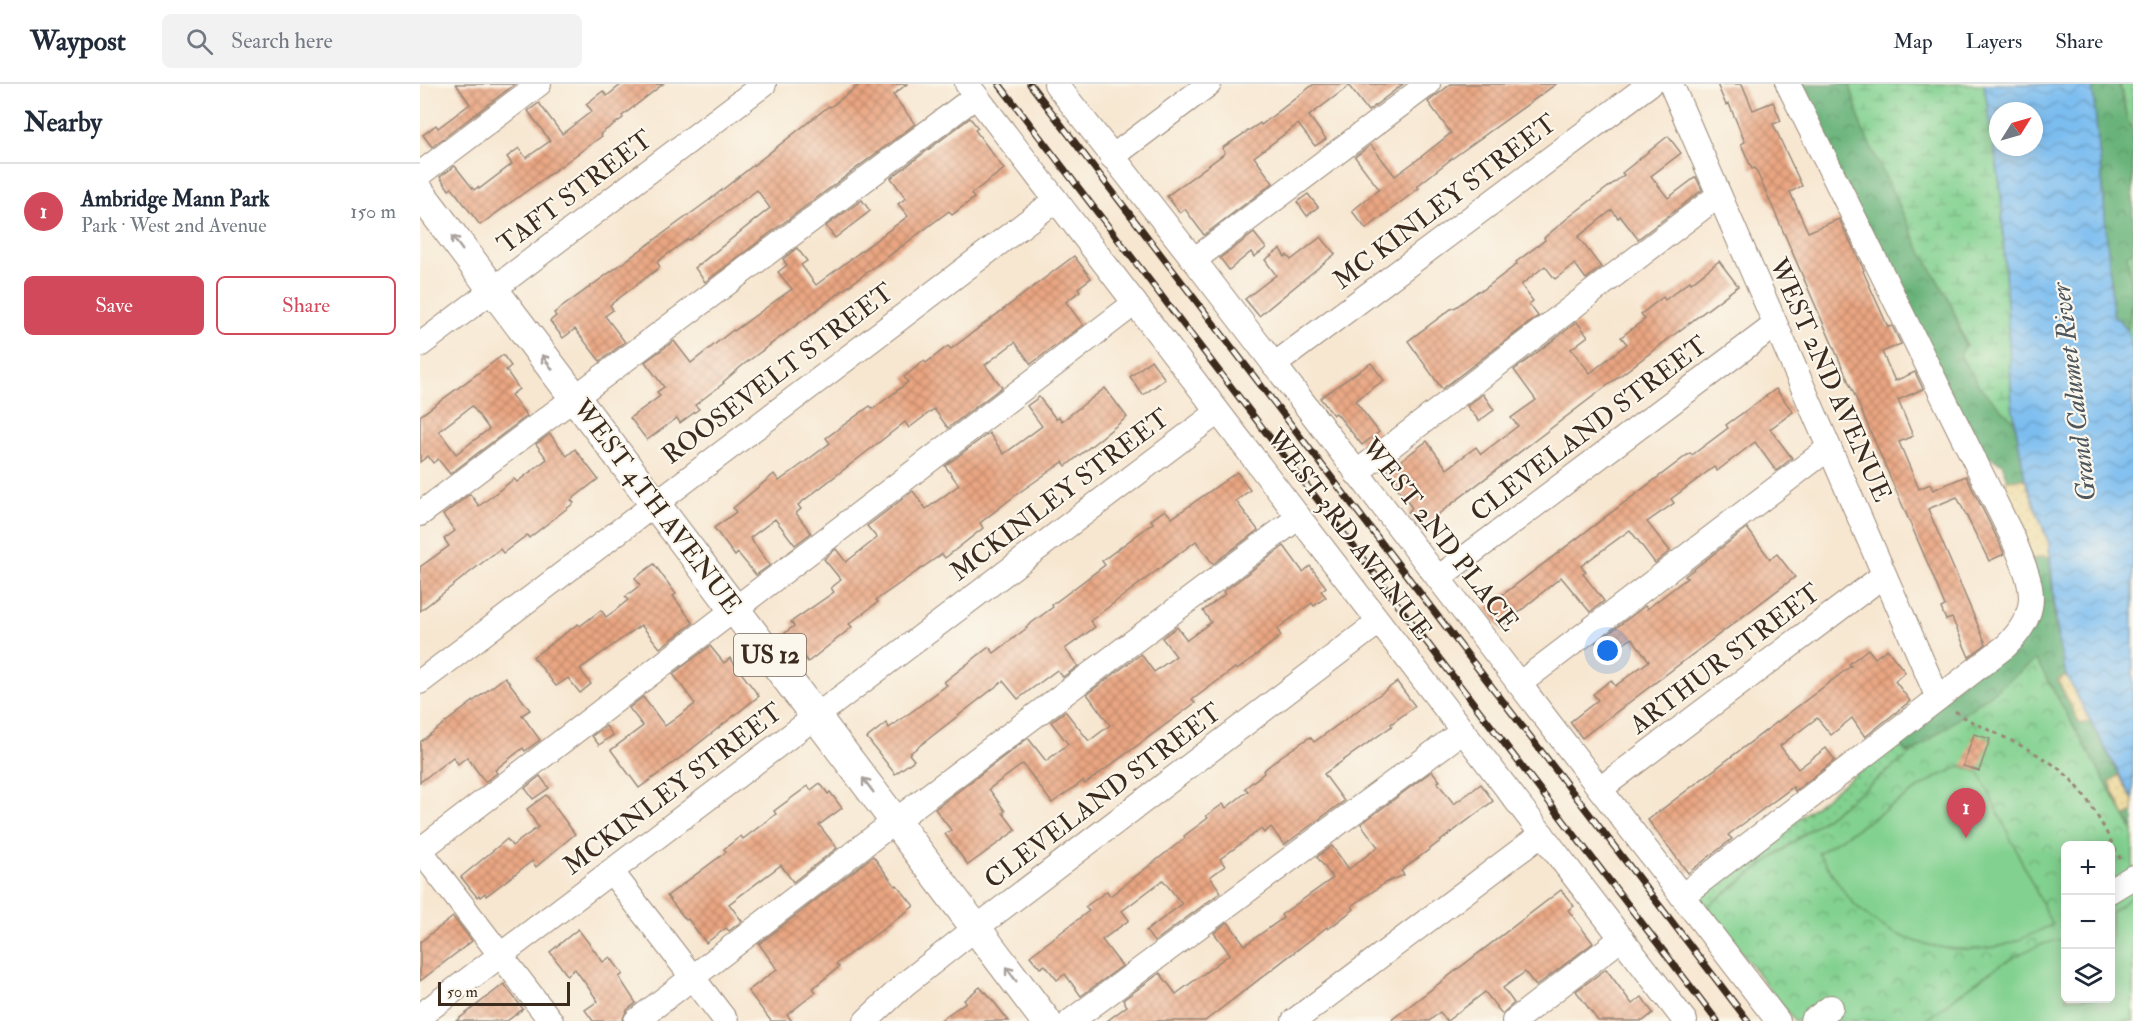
<!DOCTYPE html>
<meta charset="utf-8">
<style>
:root{--surface:#fff;--page:#f2f2f3;--text:#1f2937;--muted:#747a83;--line:#e0e1e3;--accent:#d1495b}
body{margin:0;font-family:"IM FELL Double Pica",serif;background:var(--page);color:var(--text)}
.controls{position:absolute;right:18px;bottom:18px;display:grid;overflow:hidden;border-radius:9px;box-shadow:0 3px 15px #0003}
.controls button{width:54px;height:54px;display:grid;place-items:center;padding:0;border:0;border-bottom:2px solid var(--line);background:var(--surface);color:var(--text);font:30px sans-serif}
.compass{position:absolute;left:1569px;top:18px;width:54px;height:54px;border-radius:50%;background:var(--surface);box-shadow:0 3px 15px #0003;rotate:53deg}
.scale{position:absolute;left:18px;bottom:15px;width:132px;box-sizing:border-box;padding-left:6px;border:3px solid #3b2a1e;border-top:0;font-size:16px;line-height:21px;white-space:nowrap;color:#3b2a1e;-webkit-text-stroke:4px #fbf7ec;paint-order:stroke}
.you{position:absolute;left:1188px;top:567px;width:21px;height:21px;margin:-15px;border:4px solid #fff;border-radius:50%;background:#1a73e8;box-shadow:0 0 0 9px #1a73e833}
.badge{display:grid;place-items:center;width:39px;height:39px;border-radius:50%;background:var(--accent);color:#fff;font-size:20px;font-weight:700}
.pin{position:absolute;translate:-50% -50px;filter:drop-shadow(0 2px 3px #0008)}
.pin::after{content:'';position:absolute;top:32px;width:21px;height:18px;background:inherit;clip-path:polygon(0 0,100% 0,50% 100%)}
.list{margin:0;padding:0;list-style:none}
h2{display:flex;justify-content:space-between;align-items:center;height:78px;margin:0;padding:0 24px;font-size:26px}
h2 small{font-size:20px;font-weight:400;color:var(--muted)}
.list li{display:grid;grid-template-columns:39px 1fr auto;gap:18px;align-items:center;box-sizing:border-box;height:96px;padding:0 24px;border-top:2px solid var(--line)}
.list b{display:block;font-size:22px;white-space:nowrap}
.list p{margin:0;font-size:20px;white-space:nowrap;color:var(--muted)}
.list em{font-size:20px;font-style:normal;color:var(--muted)}
.actions{display:flex;gap:12px;padding:18px 24px}
.actions a{flex:1;padding:14px 0;border:2px solid var(--accent);border-radius:9px;text-align:center;font-size:21px;color:var(--accent)}
.actions .main{background:var(--accent);color:#fff}
.icon{flex:none;width:33px;height:33px;fill:none;stroke:currentColor;stroke-width:2;stroke-linecap:round;stroke-linejoin:round}
.map{position:relative;flex:none;width:1713px;height:937px;overflow:hidden}
header{display:flex;align-items:center;gap:36px;box-sizing:border-box;height:84px;padding:0 30px;background:var(--surface);border-bottom:2px solid var(--line)}
header strong{font-size:28px}
nav{display:flex;gap:33px;margin-inline-start:auto;font-size:21px}
.search{width:420px;height:54px;background:var(--page);display:flex;align-items:center;gap:15px;box-sizing:border-box;padding:0 21px;border-radius:9px;color:var(--muted);font-size:22px}
main{display:flex}
aside{flex:1;background:var(--surface)}
.map>svg:first-child{display:block}
.grass{fill:url(#grass-dots);stroke:#5e7e57;stroke-width:1.5}
.forest{fill:url(#forest-crowns);stroke:#526e4c;stroke-width:1.5}
.wetland{fill:url(#wetland-marsh);stroke:#5e7e57;stroke-width:1.5}
.sand{fill:url(#sand-dots);stroke:#94825e;stroke-width:1.5}
.park{fill:url(#park-crowns);stroke:#5e7e57;stroke-width:1.5;fill-rule:evenodd}
.pitch{fill:#82d190;stroke:#5e7e57;stroke-width:1.5}
.water{fill:url(#water-waves);stroke:#5b7487;stroke-width:1.5;fill-rule:evenodd}
.building{fill:url(#building-cross-hatch);fill-rule:evenodd}
.lines{fill:none;stroke-linecap:round;stroke-linejoin:round}
.minor-casing{stroke:#998878;stroke-width:26}
.major-casing{stroke:#998878;stroke-width:32}
.path{stroke:#998878;stroke-width:3;stroke-dasharray:4.5 4.5;stroke-linecap:butt}
.minor{stroke:#fff;stroke-width:24}
.major{stroke:#fff;stroke-width:30}
.rail-casing{stroke:#3b2a1e;stroke-width:7}
.rail{stroke:#fbf7ec;stroke-width:4.5;stroke-dasharray:14;stroke-linecap:butt}
.oneway{stroke:#a79f9a}
.labels{text-anchor:middle;dominant-baseline:central;stroke-width:4.5;stroke-linejoin:round;paint-order:stroke}
.shield{fill:#fbf7ec;stroke:#75685c;stroke-width:1.5}
.shield-label{font-size:24px;font-weight:bold;fill:#3b2a1e}
.street-label{font-size:26px;fill:#3b2a1e;stroke:#fbf7ec}
.water-label{font-size:27px;font-style:italic;fill:#4e565d;stroke:#fbf7ec}
</style>
<header>
<strong>Waypost</strong>
<div class="search"><svg class="icon" aria-label="search" viewBox="0 0 24 24"><circle cx="10" cy="10" r="6"/><path d="M15 15l6 6"/></svg>Search here</div>
<nav><a>Map</a><a>Layers</a><a>Share</a></nav>
</header>
<main>
<aside>
<h2>Nearby<small></small></h2>
<ul class="list">
<li><span class="badge">1</span><div><b>Ambridge Mann Park</b><p>Park · West 2nd Avenue</p></div><em>150 m</em></li>
</ul>
<div class="actions"><a class="main">Save</a><a>Share</a></div>
</aside>
<div class="map">
<svg width="1713" height="937" viewBox="0 0 1713 937">
<defs>
<pattern id="grass-dots" width="8" height="8" patternUnits="userSpaceOnUse" patternTransform="scale(1.5)"><rect width="8" height="8" fill="#82d190"/><path d="M2 2h.1M6 6h.1" fill="none" stroke="#6caa75" stroke-width="1.8" stroke-linecap="round"/></pattern>
<pattern id="forest-crowns" width="20" height="18" patternUnits="userSpaceOnUse" patternTransform="scale(1.5)"><rect width="20" height="18" fill="#69b37a"/><path d="M2 6a3 3 0 1 1 6 0M12 15a3 3 0 1 1 6 0" fill="none" stroke="#589263"/></pattern>
<pattern id="wetland-marsh" width="20" height="14" patternUnits="userSpaceOnUse" patternTransform="scale(1.5)"><rect width="20" height="14" fill="#82d190"/><path d="M1 5h8M5 5V1M11 12h8M15 12V8" fill="none" stroke="#6caa75"/></pattern>
<pattern id="sand-dots" width="8" height="8" patternUnits="userSpaceOnUse" patternTransform="scale(1.5)"><rect width="8" height="8" fill="#eeda9e"/><path d="M2 2h.1M6 6h.1" fill="none" stroke="#cdbb88" stroke-width="1.8" stroke-linecap="round"/></pattern>
<pattern id="park-crowns" width="20" height="18" patternUnits="userSpaceOnUse" patternTransform="scale(1.5)"><rect width="20" height="18" fill="#82d190"/><path d="M2 6a3 3 0 1 1 6 0M12 15a3 3 0 1 1 6 0" fill="none" stroke="#6caa75"/></pattern>
<pattern id="water-waves" width="16" height="10" patternUnits="userSpaceOnUse" patternTransform="scale(1.5)"><rect width="16" height="10" fill="#7bbdf0"/><path d="M0 5q4-4 8 0t8 0" fill="none" stroke="#669ac2"/></pattern>
<pattern id="building-cross-hatch" width="8" height="8" patternUnits="userSpaceOnUse" patternTransform="scale(1.5)"><rect width="8" height="8" fill="#eaa682"/><path d="M0 0l8 8M0 8l8-8" fill="none" stroke="#bf876a"/></pattern>
</defs>
<rect width="100%" height="100%" fill="#fbf7ec"/>
<filter id="ink" filterUnits="userSpaceOnUse"><feTurbulence type="fractalNoise" baseFrequency=".0167" numOctaves="2"/><feDisplacementMap in="SourceGraphic" scale="12" xChannelSelector="R" yChannelSelector="G"/><feConvolveMatrix kernelMatrix="1 2 1 2 8 2 1 2 1" color-interpolation-filters="sRGB"/></filter>
<filter id="wash" filterUnits="userSpaceOnUse"><feTurbulence type="fractalNoise" baseFrequency=".008" numOctaves="4" result="noise"/><feDisplacementMap in="SourceGraphic" scale="24" xChannelSelector="R" yChannelSelector="G"/><feGaussianBlur stdDeviation="1.35" result="paint"/><feColorMatrix in="noise" values="0 0 0 0 0 0 0 0 0 0 0 0 0 0 0 0 0 1.4 0 .05"/><feComposite in="paint" operator="in"/></filter>
<g filter="url(#wash)">
<rect width="100%" height="100%" fill="#f7e7d1"/>
<path class="grass" d="M1479,656L1483,665L1491,670L1287,823L1279,813Z"/>
<g class="forest">
<path d="M1373,0H1430L1442,44L1499,163L1531,220L1559,302L1595,338L1605,395L1588,396L1582,379L1560,369Z"/>
<path d="M1672,0H1699L1708,38L1713,46V167L1707,172C1712,199 1712,218 1708,246L1693,230L1682,94Z"/>
<path d="M1619,473H1630L1635,543L1646,591L1638,597L1660,639L1670,637L1699,691L1690,699L1693,709L1706,733L1713,728V747L1616,576L1491,670L1483,665L1479,656L1622,525L1611,476Z"/>
</g>
<g class="wetland">
<path d="M1430,0H1564L1581,107L1592,320L1595,338L1559,302L1540,271L1546,261L1531,220L1499,163L1442,44Z"/>
<path d="M1700,0H1713V46L1708,38Z"/>
<path d="M1713,167V273L1708,246L1712,219V199L1707,171Z"/>
</g>
<g class="sand">
<path d="M1605,395L1629,460L1630,473H1619L1611,476L1575,400L1588,396Z"/>
<path d="M1646,591L1670,637L1660,640L1638,596Z"/>
<path d="M1699,691L1713,716V728L1705,733L1690,698Z"/>
</g>
<path class="park" d="M1616,576L1713,747V937H1374L1287,823ZM1646,762H1690V914H1646Z"/>
<g class="pitch">
<path d="M1541,682L1559,688L1632,841C1615,848 1599,858 1581,862C1528,873 1465,857 1429,814C1418,800 1408,782 1398,769L1515,694Z"/>
<path d="M1711,813L1713,815V937H1504C1544,908 1595,861 1645,855L1646,914H1690L1691,829Z"/>
</g>
<path class="water" d="M1564,0H1672L1682,94L1693,230L1708,246L1713,273V716L1646,591L1638,557L1629,460L1605,395L1592,320L1581,107ZM1578,27H1614V63H1578Z"/>
<g id="blocks">
<g class="building">
<path d="M36,0H95L12,63L3,51L16,41L18,44L50,20Z"/>
<path d="M202,0H243L202,32L203,34L180,50L182,52L60,141L32,104L29,106L20,93L35,82L54,106L58,103L59,105L92,80L87,73L99,64L106,74L130,57L108,27L119,19L142,50L172,27L166,20L183,7L187,12Z"/>
<path d="M441,0H487L473,11L495,40L285,198L275,184L350,124L337,106L269,156L268,155L237,178L240,183L190,221L193,226L185,232L205,258L180,277L155,245L143,254L130,237L136,232L134,229L288,117L409,22L410,23Z"/>
<path d="M894,0H983L948,27L929,2L889,32L906,55L895,62L878,40L834,73L853,99L784,151L765,125L760,129L747,112L805,69L802,64L840,39L841,41Z"/>
<path d="M1031,0H1136L1030,76L997,102L999,104L946,145L932,127L959,105L935,73L951,61L975,92L997,76L1031,49L1008,18Z"/>
<path d="M1297,0H1322L1333,26L1353,18L1361,37L1353,40L1382,102L1370,108L1388,148L1419,135L1444,186L1443,187L1468,243L1472,242L1481,260L1462,268L1475,297L1495,288L1503,305L1478,316L1493,352L1479,358L1499,405L1510,400L1513,406L1546,392L1580,460L1584,470L1569,477L1537,413L1508,425L1566,560L1549,573L1532,534L1526,536L1521,524L1525,522L1508,480L1353,124L1335,84L1332,85L1321,60L1325,58L1309,20L1306,21Z"/>
<path d="M550,34L558,44L555,46L584,85L551,110L554,114L532,131L529,127L323,281L303,298L304,299L275,321L279,325L260,339L257,334L227,356L210,334L240,312L237,308L244,303L225,278L254,257L271,279L313,246L314,247L351,220L372,205L358,188L367,181L363,175L377,164L387,177L381,181L396,201L488,132L478,120L486,114L471,94Z"/>
<path d="M1248,52L1261,69L1231,92L1248,114L1276,93L1282,106L1218,155L1200,132L1198,134L1192,126L1158,153L1181,183L1166,195L1155,180L1135,195L1125,182L1101,201L1113,217L1109,220L1118,232L1022,305L988,257L1031,225L1036,223L1058,207L1063,206L1097,180L1096,178L1125,156L1124,154L1149,133L1204,91L1202,89Z"/>
<path d="M888,110L898,123L887,132L877,118Z"/>
<path d="M442,116L450,127L415,154L406,142Z"/>
<path d="M834,149L846,164L834,173L831,168L809,186L800,174Z"/>
<path d="M901,153L915,170L839,232L825,215L856,191L845,176L860,165L865,173L867,171L871,176Z"/>
<path d="M654,172L671,194L658,204L660,207L646,218L663,241L611,280L595,258L565,281L582,303L528,344L514,325L489,344L485,338L453,363L378,421L381,425L376,429L391,449L375,461L355,435L330,454L350,481L336,491L318,469L315,472L294,444L316,428L313,424L354,390L359,397L381,381L410,359L406,354L450,322L453,325L488,298L484,293L504,277L506,279L528,262L531,265Z"/>
<path d="M1299,177L1318,202L1000,444L988,428L992,424L966,388L1007,357L1027,385L1056,363L1061,370L1098,342L1091,334L1116,316L1094,286L1157,238L1168,252L1151,265L1170,289L1207,260L1201,253L1225,235L1221,230L1243,213L1245,216L1270,197L1271,199Z"/>
<path d="M83,271L91,282L86,286L99,305L91,311L107,332L30,390L18,375L13,379L8,372L0,378V332ZM52,322L69,345L36,370L19,347Z"/>
<path d="M731,276L745,295L723,311L710,293Z"/>
<path d="M951,279L964,296L935,317L959,348L942,361L916,329L913,331L900,314Z"/>
<path d="M685,304L707,333L646,382L643,378L597,410L560,439L563,444L525,474L522,470L456,516L458,518L429,540L432,543L388,578L365,549L374,542L371,538L414,508L411,504L421,496L404,475L416,465L426,478L457,454L447,442L493,407L506,425L539,401L525,382L569,349L584,370L622,342L607,322L619,313L636,335L639,333L642,337Z"/>
<path d="M1356,305L1373,328L1350,345L1372,374L1356,387L1335,358L1297,387L1294,383L1251,415L1254,419L1227,438L1250,467L1235,479L1210,446L1161,482L1166,488L1163,490L1184,517L1170,528L1141,493L1080,544L1065,524L1270,369L1272,371L1308,344L1306,341Z"/>
<path d="M1063,310L1074,326L1059,337L1047,322Z"/>
<path d="M130,350L147,372L155,365L178,395L151,416L154,419L109,454L107,451L83,469L80,465L0,527V483L29,462L24,455L35,447L23,431L50,410L59,422L94,395L97,398L127,375L116,360Z"/>
<path d="M817,388L830,406L816,417L838,446L793,480L776,457L670,537L675,543L645,565L658,582L643,593L637,586L598,615L583,597L489,670L494,676L475,690L447,654L466,639L469,644L494,626L527,601L524,598L569,563L574,569L607,544L606,543L633,523L632,521L685,481L682,477L733,439L731,436L745,426L752,434Z"/>
<path d="M1327,444L1350,475L1357,470L1375,493L1162,654L1150,638L1178,616L1173,610L1191,596L1195,602L1229,577L1212,554L1186,573L1176,559L1225,522L1227,525L1267,494L1265,492Z"/>
<path d="M864,462L883,488L890,482L906,503L901,507L906,513L894,522L892,519L857,545L861,552L817,586L815,584L772,616L775,619L665,700L663,697L632,719L603,680L569,705L585,727L583,729L596,746L548,781L525,750L531,746L515,725L608,654L626,677L648,660L631,638L645,627L669,657L690,641L667,610L721,570L734,588L756,572L742,554L757,543L767,556L791,538L783,527L805,510L803,508Z"/>
<path d="M234,480L256,510L253,512L273,539L240,564L221,541L160,585L171,600L160,609L148,594L136,602L113,573L158,540L160,542L181,526L186,533L197,525L208,516L205,513L220,501L215,494Z"/>
<path d="M290,562L304,579L310,574L339,612L264,671L219,704L191,666L223,642L209,624L223,613L245,642L275,620L253,590Z"/>
<path d="M1448,565L1455,574L1467,565L1485,588L1475,597L1490,617L1445,653L1432,634L1411,651L1397,634L1360,662L1378,685L1406,664L1415,676L1375,707L1373,703L1308,751L1312,755L1268,789L1228,736L1431,582L1429,580Z"/>
<path d="M85,593L110,626L102,631L120,656L105,667L103,664L75,686L77,689L65,698L47,673L38,680L33,673L0,698V658Z"/>
<path d="M977,598L995,622L971,640L972,642L904,690L924,717L864,761L851,743L844,749L841,745L800,775L805,782L790,793L801,808L734,858L726,847L762,820L743,796L702,827L709,836L682,856L702,882L661,912L645,890L637,896L625,881L620,884L610,872L669,827L665,823L687,807L690,812L765,754L764,752L788,734L786,732L803,720L806,724L828,707L825,704L844,689L843,687L860,673L890,653L894,658Z"/>
<path d="M186,642L193,651L179,661L172,652Z"/>
<path d="M1554,650L1570,655L1559,687L1543,682Z"/>
<path d="M1012,687L1020,697L1017,698L1034,720L1061,700L1073,717L981,787L984,791L965,799L932,822L934,825L908,845L907,843L785,937H687L707,922L703,916L740,889L756,910L810,870L794,849L808,838L825,861L863,834L861,831L913,794L897,773L912,762L929,785L958,763L941,740Z"/>
<path d="M120,692L129,704L113,715L105,704Z"/>
<path d="M400,699L408,710L410,708L422,724L399,741L417,764L373,798L361,781L309,820L322,837L309,847L306,844L286,859L268,835L266,836L247,812L306,768L304,765L321,752L323,755L356,730L354,727L388,702L391,706Z"/>
<path d="M126,711L155,750L116,783L112,777L66,812L65,809L60,813L59,811L57,813L41,793L87,755L92,762L118,743L107,725Z"/>
<path d="M453,772L475,802L477,801L494,822L416,880L419,883L393,904L396,908L367,931L372,937H351L328,907L357,885L339,860Z"/>
<path d="M1141,806L1154,822L1148,826L1173,859L1116,902L1105,888L1083,904L1094,919L1082,930L1065,908L1027,937L1020,928L1009,937H970Z"/>
<path d="M33,833L52,857L0,897V858Z"/>
<path d="M158,845L183,878L190,873L203,890L199,893L216,919L207,926L202,937H173L165,926L178,917L155,885L147,891L130,868Z"/>
<path d="M1186,885L1212,920L1222,913L1233,929L1223,937H1178L1156,907Z"/>
<path d="M84,900L103,925L87,937H36Z"/>
<path d="M560,903L565,909L566,908L589,937H519L546,918L544,916Z"/>
</g>
</g>
</g>
<g filter="url(#ink)">
<use href="#blocks" fill-opacity="0" stroke="#998878" stroke-width="1.5"/>
<g class="lines">
<defs>
<g id="minor">
<path d="M547,0L1265,937"/>
<path d="M636,0L774,176L1358,937"/>
<path d="M1251,0L1518,614"/>
<path d="M692,73L789,0"/>
<path d="M0,90L119,0"/>
<path d="M774,176L1008,0"/>
<path d="M0,261L344,0"/>
<path d="M854,281L1230,0"/>
<path d="M936,389L1299,111"/>
<path d="M0,430L556,12"/>
<path d="M1018,494L1355,241"/>
<path d="M0,598L636,116"/>
<path d="M1099,600L1409,364"/>
<path d="M1180,705L1464,491"/>
<path d="M0,766L715,219"/>
<path d="M0,766L131,937"/>
<path d="M191,787L306,937"/>
<path d="M1690,807L1713,793"/>
<path d="M1262,812L1586,562C1625,524 1611,499 1593,454L1368,0"/>
<path d="M0,932L798,328"/>
<path d="M216,937L475,737L879,433"/>
<path d="M446,937L485,900L556,844L959,538"/>
<path d="M651,937L1043,647"/>
<path d="M874,937L1122,750"/>
<path d="M1094,937L1202,854"/>
<path d="M1392,937L1411,923"/>
</g>
<path id="major" d="M0,109L626,937"/>
</defs>
<use href="#minor" class="minor-casing"/>
<use href="#major" class="major-casing"/>
<path class="path" d="M1535,627L1547,635C1577,651 1621,668 1645,690C1670,712 1685,747 1701,776"/>
<use href="#minor" class="minor"/>
<use href="#major" class="major"/>
<defs>
<g id="rail">
<path d="M579,0L1297,937"/>
<path d="M610,0L1328,937"/>
</g>
</defs>
<use href="#rail" class="rail-casing"/>
<use href="#rail" class="rail"/>
</g>
<defs><path id="oneway-shaft" d="M-6 0H5M1.5-3L5.5 0L1.5 3" fill="none" stroke-width="1.6" stroke-linecap="round" stroke-linejoin="round" transform="scale(1.5)"/></defs>
<g class="oneway">
<use href="#oneway-shaft" transform="translate(37 159) rotate(-127)"/>
<use href="#oneway-shaft" transform="translate(127 278) rotate(-127)"/>
<use href="#oneway-shaft" transform="translate(448 701) rotate(-127)"/>
<use href="#oneway-shaft" transform="translate(591 890) rotate(-127)"/>
</g>
</g>
<g class="labels">
<rect class="shield" x="314" y="550" width="72" height="42" rx="4.5"/>
<g class="shield-label">
<text x="350" y="571">US 12</text>
</g>
<g class="street-label">
<text transform="translate(155 108) rotate(-37)">TAFT STREET</text>
<text transform="translate(1025 118) rotate(-37)">MC KINLEY STREET</text>
<text transform="translate(358 290) rotate(-37)">ROOSEVELT STREET</text>
<text transform="translate(1410 296) rotate(66)">WEST 2ND AVENUE</text>
<text transform="translate(1169 345) rotate(-37)">CLEVELAND STREET</text>
<text transform="translate(640 411) rotate(-37)">MCKINLEY STREET</text>
<text transform="translate(237 423) rotate(53)">WEST 4TH AVENUE</text>
<text transform="translate(929 451) rotate(53)">WEST 3RD AVENUE</text>
<text transform="translate(1020 451) rotate(52)">WEST 2ND PLACE</text>
<text transform="translate(1305 575) rotate(-37)">ARTHUR STREET</text>
<text transform="translate(253 705) rotate(-37)">MCKINLEY STREET</text>
<text transform="translate(683 712) rotate(-37)">CLEVELAND STREET</text>
</g>
<g class="water-label">
<text transform="translate(1654 308) rotate(-97)">Grand Calumet River</text>
</g>
</g>
</svg>
<div class="controls">
<button>+</button>
<button>−</button>
<button><svg class="icon" aria-label="layers" viewBox="0 0 24 24"><path d="M12 4l9 5-9 5-9-5zM3 14l9 5 9-5"/></svg></button>
</div>
<svg class="compass" viewBox="-18 -18 36 36"><path d="M0-13l5 13h-10z" fill="#e53935"/><path d="M0 13l5-13h-10z" fill="#747a83"/></svg>
<div class="scale">50 m</div>
<div class="you"></div>
<div class="pin badge" style="left:1546px;top:754px">1</div>
</div>
</main>
